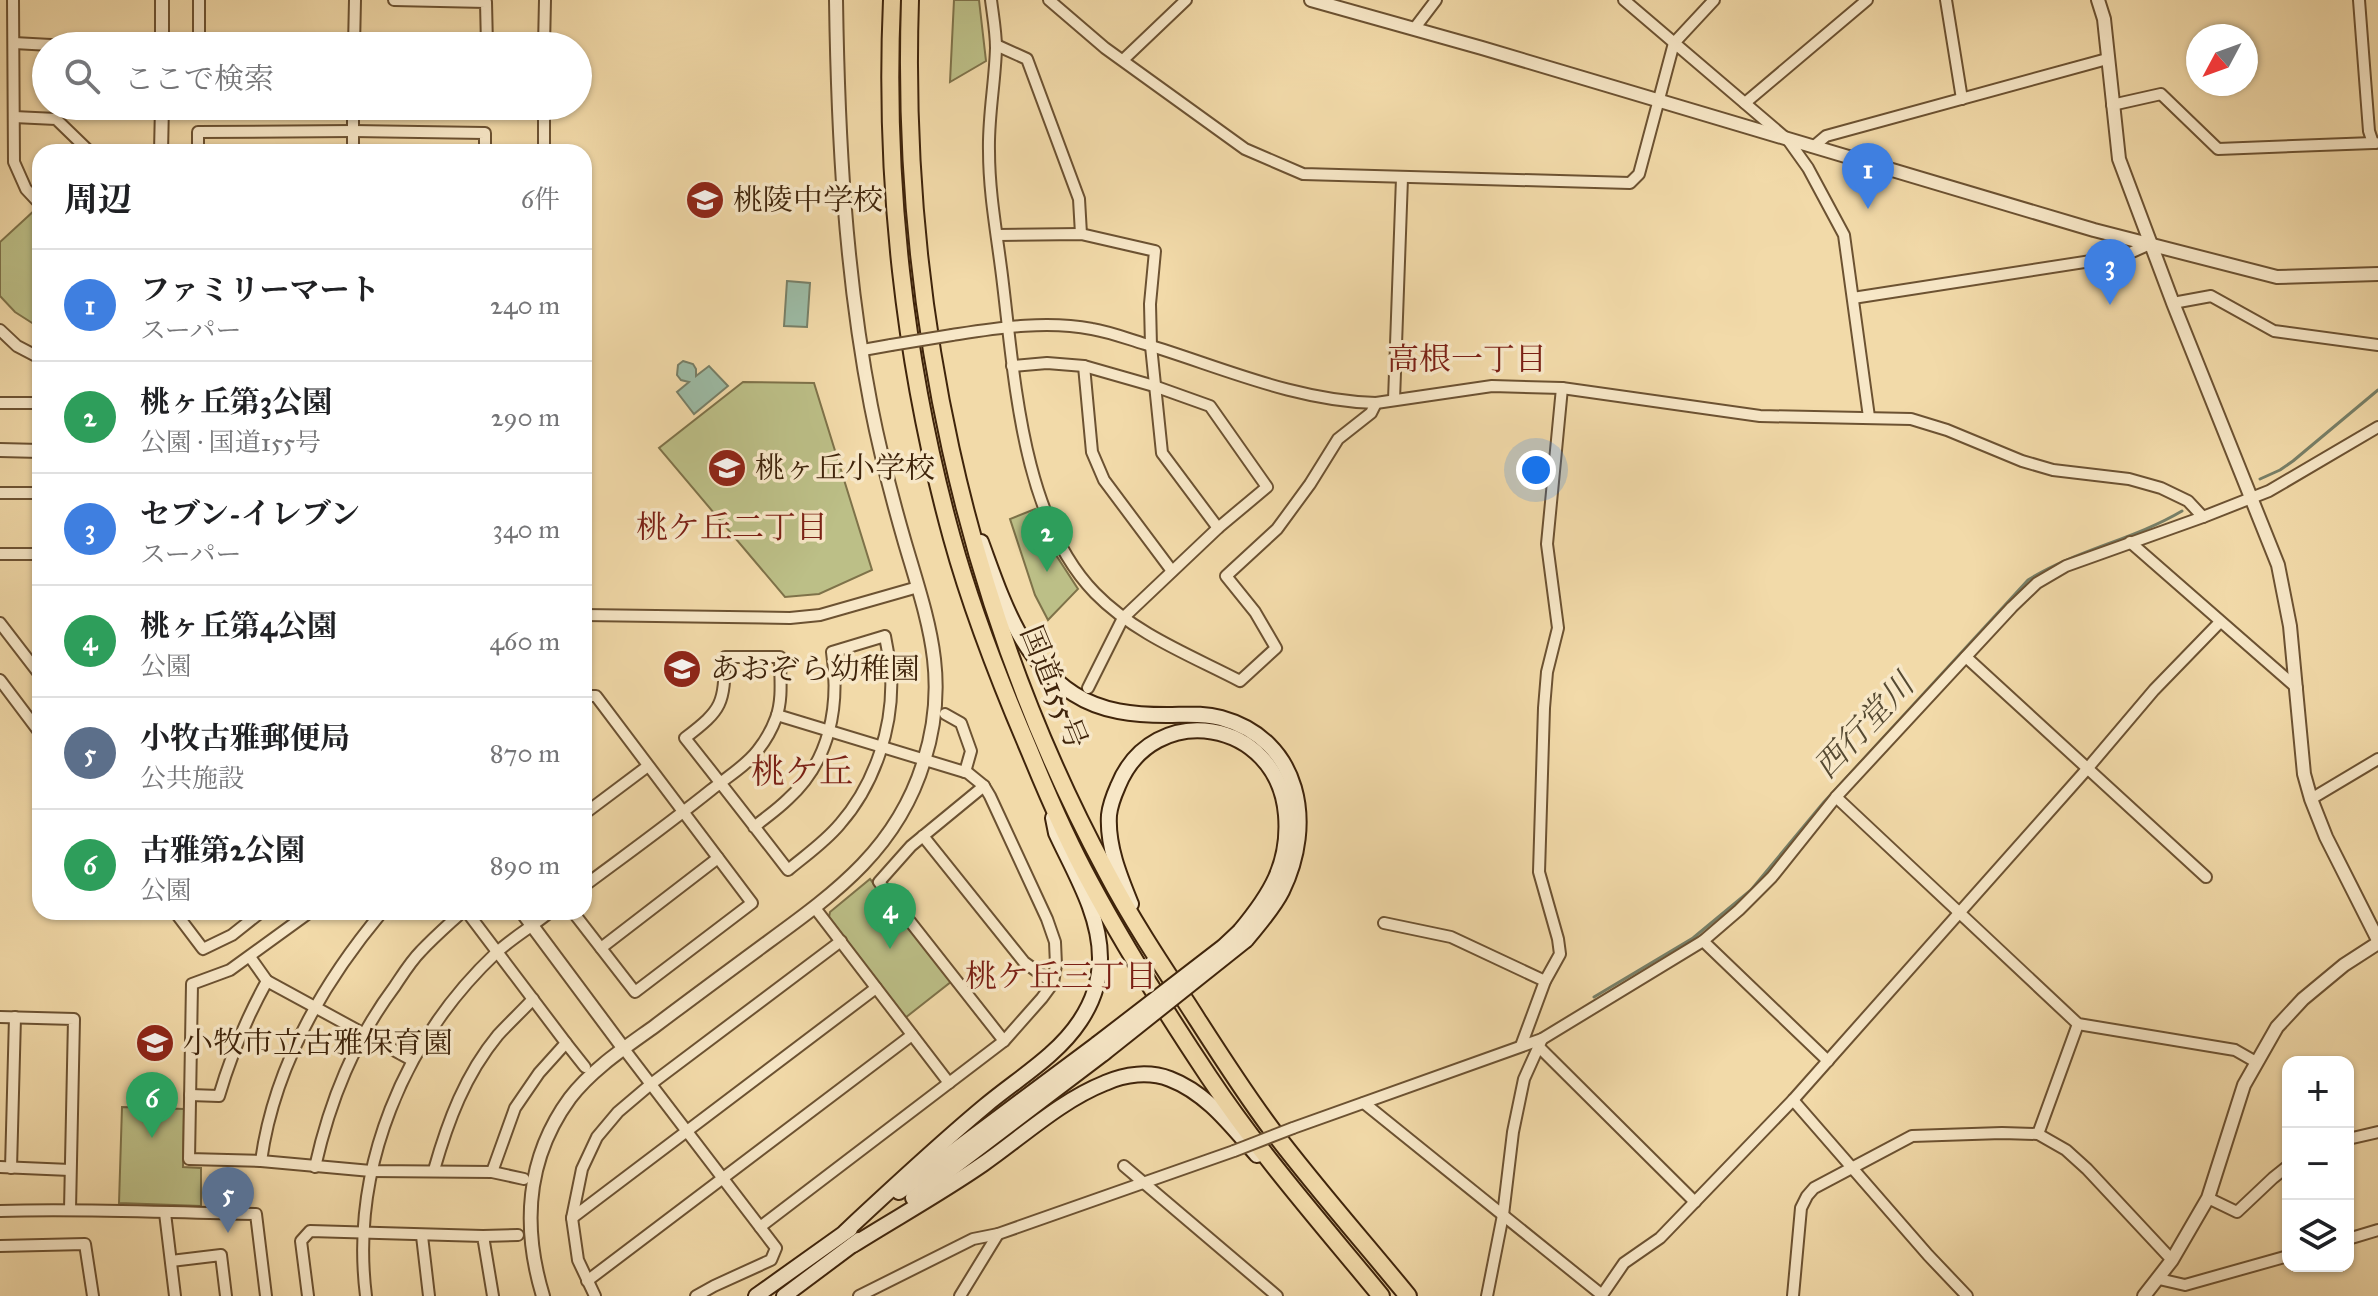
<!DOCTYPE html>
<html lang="ja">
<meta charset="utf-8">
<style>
:root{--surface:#fff;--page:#f2f2f2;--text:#202124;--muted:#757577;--line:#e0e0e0;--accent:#8f2418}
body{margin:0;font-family:"IM FELL Great Primer","Noto Serif JP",serif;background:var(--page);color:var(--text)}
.controls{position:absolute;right:24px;bottom:24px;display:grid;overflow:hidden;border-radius:16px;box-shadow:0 2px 6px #0004}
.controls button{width:72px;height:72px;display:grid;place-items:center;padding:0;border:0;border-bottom:2px solid var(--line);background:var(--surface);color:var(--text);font:40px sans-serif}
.compass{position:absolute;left:2186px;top:24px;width:72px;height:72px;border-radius:50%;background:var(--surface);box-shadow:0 2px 6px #0004;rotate:229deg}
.you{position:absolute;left:1536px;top:470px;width:28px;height:28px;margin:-20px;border:6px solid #fff;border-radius:50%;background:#1a73e8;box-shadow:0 0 0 12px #1a73e833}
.badge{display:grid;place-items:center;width:52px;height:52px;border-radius:50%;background:var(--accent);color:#fff;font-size:26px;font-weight:700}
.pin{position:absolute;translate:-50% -66px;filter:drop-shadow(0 2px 4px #0008)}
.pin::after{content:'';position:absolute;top:42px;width:28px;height:24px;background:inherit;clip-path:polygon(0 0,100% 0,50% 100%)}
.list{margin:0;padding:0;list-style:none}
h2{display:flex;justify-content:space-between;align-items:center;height:104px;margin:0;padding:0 32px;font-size:34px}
h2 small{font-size:26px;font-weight:400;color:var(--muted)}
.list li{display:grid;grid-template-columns:52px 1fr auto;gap:24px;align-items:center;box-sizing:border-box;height:112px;padding:0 32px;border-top:2px solid var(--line)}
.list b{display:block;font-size:30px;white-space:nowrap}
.list p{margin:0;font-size:26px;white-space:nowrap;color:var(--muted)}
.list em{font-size:26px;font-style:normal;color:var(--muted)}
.icon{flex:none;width:44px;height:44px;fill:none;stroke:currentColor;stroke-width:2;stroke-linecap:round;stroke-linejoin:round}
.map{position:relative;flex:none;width:2378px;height:1296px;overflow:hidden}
.search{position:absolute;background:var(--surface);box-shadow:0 2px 6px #0004;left:32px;top:32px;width:560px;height:88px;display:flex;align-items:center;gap:20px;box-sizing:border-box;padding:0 28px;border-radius:44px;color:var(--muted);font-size:30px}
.panel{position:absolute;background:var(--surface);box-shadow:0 2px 6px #0004;left:32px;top:144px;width:560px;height:776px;border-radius:24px}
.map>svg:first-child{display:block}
.green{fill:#bcbf87;stroke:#7e7249;stroke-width:2}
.water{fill:#9cbba5;stroke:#777f67;stroke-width:2}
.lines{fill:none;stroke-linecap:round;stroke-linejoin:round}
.stream{stroke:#777f67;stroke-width:3}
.minor-casing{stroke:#6c5232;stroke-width:14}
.tertiary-casing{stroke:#6c5232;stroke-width:16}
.secondary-casing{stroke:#3f240b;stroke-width:18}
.trunk-casing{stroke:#3f240b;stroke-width:20}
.minor{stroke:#f7e7c7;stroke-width:10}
.tertiary{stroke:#f7e7c7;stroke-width:12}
.secondary{stroke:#f7e7c7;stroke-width:14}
.trunk{stroke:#f2daa9;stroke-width:16}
.minor-bridge-casing{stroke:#6c5232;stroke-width:14;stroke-linecap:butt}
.secondary-bridge-casing{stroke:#3f240b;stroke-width:18;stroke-linecap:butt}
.minor-bridge{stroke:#f7e7c7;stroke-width:10}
.secondary-bridge{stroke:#f7e7c7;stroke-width:14}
.labels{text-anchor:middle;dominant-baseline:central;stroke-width:7;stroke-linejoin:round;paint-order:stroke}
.poi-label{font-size:30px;fill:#3f240b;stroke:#f7e7c7;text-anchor:start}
.street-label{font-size:30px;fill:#3f240b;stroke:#f7e7c7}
.neighbourhood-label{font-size:32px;fill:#7a1f14;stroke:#f7e7c7}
.water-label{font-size:32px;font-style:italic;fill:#564a32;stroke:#f7e7c7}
.quarter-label{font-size:34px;fill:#7a1f14;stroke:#f7e7c7}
</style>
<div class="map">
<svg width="2378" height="1296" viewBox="0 0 2378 1296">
<rect width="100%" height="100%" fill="#f2daa9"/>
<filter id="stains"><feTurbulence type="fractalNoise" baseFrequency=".0025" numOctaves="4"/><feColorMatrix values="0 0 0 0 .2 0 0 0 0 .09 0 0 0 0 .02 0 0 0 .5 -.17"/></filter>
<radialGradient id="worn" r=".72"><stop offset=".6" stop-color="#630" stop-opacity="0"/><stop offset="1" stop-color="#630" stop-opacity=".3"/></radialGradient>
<g class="green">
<path d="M954,0H979L986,61L950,82Z"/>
<path d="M36,209L40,213V328L15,312L0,296V242Z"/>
<path d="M743,382L814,383L872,570L819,594L785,597L659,448Z"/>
<path d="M1035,509L1043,535L1078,589L1048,620L1035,595L1010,519Z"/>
<path d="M870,879L952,981L905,1018L829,917L830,912Z"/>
<path d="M122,1107L184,1109L183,1167L201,1168V1206L119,1203Z"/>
</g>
<g class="water">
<path d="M787,281L810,283L807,327L784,326Z"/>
<path d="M683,361L693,364L696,369V376L709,366L728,386L694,414L677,392L689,382L681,380L677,375L678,365Z"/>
</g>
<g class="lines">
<g class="stream">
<path d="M2260,479L2280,470L2293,461L2378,390"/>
<path d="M1594,997L1693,938L1751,890L1824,802L2028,580C2076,550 2133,540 2182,511"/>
</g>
<defs>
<g id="minor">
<path d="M13,0L14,162L26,189L40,204"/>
<path d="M394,0L486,2L487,46"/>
<path d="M991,0C993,16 996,32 996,48C995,83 988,117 989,151C989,196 998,240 1003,284C1015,383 1023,519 1095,593C1135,634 1190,655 1240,681L1276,648L1255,612L1226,576L1277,529L1310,484L1338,439L1371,413L1376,403"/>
<path d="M1049,0L1105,48L1245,149L1303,174L1630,183L1639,174L1674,43L1714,0"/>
<path d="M1624,0L1788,140L1808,168L1844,235L1869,417"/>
<path d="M1946,0L1962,99"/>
<path d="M2359,0L2369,131L2373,143H2376"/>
<path d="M1414,29L1436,0"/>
<path d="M14,43L69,46"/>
<path d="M996,45L1027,59L1079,199L1081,234"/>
<path d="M199,46V0"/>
<path d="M354,46L355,0"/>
<path d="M544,46L545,0"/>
<path d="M1123,60L1186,0"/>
<path d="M1745,103L1867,0"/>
<path d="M2112,105L2161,94L2218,149L2373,143"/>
<path d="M14,117L56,119L90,152"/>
<path d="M1813,147L1826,136L2107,59"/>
<path d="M198,152V132L353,131L485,133V152"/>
<path d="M353,152V106"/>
<path d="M544,152V106"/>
<path d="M997,235L1081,234L1155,251L1150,304L1151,346L1162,453L1218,528"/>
<path d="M1853,298L2123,256L2150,244"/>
<path d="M2173,303L2211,296L2274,331L2378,345"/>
<path d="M0,330L17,346L40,358"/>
<path d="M952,335C998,328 1045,320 1092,329C1110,332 1128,339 1145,344C1221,367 1295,401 1376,403L1492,386L1562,388L1760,416L1911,419L1947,430L2022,461L2053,470L2129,479L2161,488L2188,501L2203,517"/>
<path d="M863,350L891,345"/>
<path d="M1012,366L1047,363L1084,366L1154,386L1210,406L1267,487L1218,528L1123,618L1088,688"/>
<path d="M1084,366L1092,452L1104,480L1172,571"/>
<path d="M1394,400L1402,178"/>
<path d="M0,403H40"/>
<path d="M0,493H40"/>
<path d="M2130,542L2297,688"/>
<path d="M0,554H40"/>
<path d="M584,615L790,618L820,615L918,587"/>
<path d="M0,623L40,675"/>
<path d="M1966,657L2206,877"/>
<path d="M0,680L40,733"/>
<path d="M945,714L961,723L971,751L965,772"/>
<path d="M984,786L911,846L879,882L1004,1041"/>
<path d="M1836,797L2078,1024L2235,1050L2256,1062"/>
<path d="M2311,799L2378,759"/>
<path d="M584,814L648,766"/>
<path d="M923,836L1024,962L1053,983"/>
<path d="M584,886C627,854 670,823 711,790C727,777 746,766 758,750C765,741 772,729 776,718C783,699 780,677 780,657H725C724,704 723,709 685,738C720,782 754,826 788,870C806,855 825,842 840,824C875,784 894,726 891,673C890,661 887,648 885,636L832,652C840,706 830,761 788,799C778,809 765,818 754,827"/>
<path d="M815,908L949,1083"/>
<path d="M175,912L203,949L232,935L261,912"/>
<path d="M310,912L230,970L192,984L189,1159L261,1161L371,1171L492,1172L515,1108L539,1073L566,1043L467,912"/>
<path d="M573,912L635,992L752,903L596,696H584"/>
<path d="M1384,923L1451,937L1545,981"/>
<path d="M1703,941L1828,1061"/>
<path d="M601,948L718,858"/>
<path d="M267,981L412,1060"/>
<path d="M0,1017L74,1019L70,1209"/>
<path d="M566,1043L585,1067"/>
<path d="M1521,1046L1545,981L1560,954L1558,939L1539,872L1544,708L1547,672L1558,628L1547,544L1562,388"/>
<path d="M1539,1047L1695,1202"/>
<path d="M624,1049L776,1248L771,1260L714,1286L696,1296"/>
<path d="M190,1095L219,1096C231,1055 246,1019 267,981L250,957"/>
<path d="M1793,1100L1928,1255L1967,1296"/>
<path d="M1364,1103L1602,1295L1624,1263L1660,1238L1793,1100L2087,769L2154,690L2220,622"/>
<path d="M1293,1128L1542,1039L1703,941L1739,910L1772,877L1836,797L2012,607L2037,583L2066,566L2203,517L2269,491L2378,427"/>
<path d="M2038,1134L2078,1024"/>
<path d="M2348,1139L2378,1132"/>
<path d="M261,1161C274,1067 322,984 382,912"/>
<path d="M1124,1166L1277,1296"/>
<path d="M0,1167L70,1170"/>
<path d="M315,1167C330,1100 354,1041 395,986C403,974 411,961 421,951C434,937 448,925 462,912"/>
<path d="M11,1168L15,1017"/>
<path d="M434,1170C448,1121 465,1075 498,1035C509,1023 522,1011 533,999"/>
<path d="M492,1172L524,1179"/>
<path d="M2208,1198L2237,1212L2273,1178L2288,1166"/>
<path d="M0,1211C85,1208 171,1213 256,1214L266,1296"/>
<path d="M165,1213L175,1296"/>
<path d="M572,1218L876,988"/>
<path d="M760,1227L1004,1041L1042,998L1053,983L1056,965L1055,942L1047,919L990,796L984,786L968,773L777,715"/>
<path d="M422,1236L429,1296"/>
<path d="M483,1236L518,1235"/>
<path d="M2348,1239L2378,1230"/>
<path d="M0,1246L85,1244L93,1296"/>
<path d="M171,1261L221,1255L226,1296"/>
<path d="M2159,1279L2185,1285L2288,1256"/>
<path d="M587,1281L912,1035"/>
<path d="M308,1296L301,1241L310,1231L483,1236L493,1296"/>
<path d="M366,1296C350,1168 404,1040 496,953C512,938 533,926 550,912"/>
<path d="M595,1296L578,1260L572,1218L582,1169L597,1137L618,1112L651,1084L841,941"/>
<path d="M859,1296L973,1239L998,1234L1234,1151"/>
<path d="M960,1296L998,1234"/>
<path d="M1487,1296L1503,1215L1513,1132L1524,1079L1542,1039"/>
<path d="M1793,1296L1801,1208L1807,1196L1814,1188L1912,1136L2002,1133L2038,1134L2066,1150L2087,1169L2172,1260"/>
</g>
<g id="tertiary">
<path d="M1311,0L1482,48L2094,230L2277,277L2378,274"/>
<path d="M2098,0L2104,19L2119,159L2173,303L2278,565L2290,626L2304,774L2311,799L2326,837L2378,940"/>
<path d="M162,46V0"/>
<path d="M161,152L162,106"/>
<path d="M0,450L40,451"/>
<path d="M522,912L624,1049"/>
<path d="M543,1296C522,1227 526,1158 570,1098C592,1069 626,1047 655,1026C692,998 730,970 768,942C838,891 898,847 924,761C950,679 928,621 905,543C892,498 880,452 871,406C845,272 838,136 836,0"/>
<path d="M2144,1296L2172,1260L2208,1198L2244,1085L2277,1027L2303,999L2344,965L2378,943"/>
</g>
<g id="secondary">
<path d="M981,542C1002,599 1020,659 1074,694C1102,712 1134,715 1167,715C1185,715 1203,713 1221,718C1301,740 1315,824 1282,891C1273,909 1259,924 1246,940"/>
<path d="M1131,904C1120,877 1107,846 1109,815C1110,806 1114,795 1118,786C1153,699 1278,718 1286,815C1290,864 1270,895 1240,931"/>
<path d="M899,1192L1097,1044"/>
<path d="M913,1198L1104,1053"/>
<path d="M845,1232C891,1189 937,1146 985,1106C1017,1079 1057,1056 1080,1021C1092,1003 1100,981 1100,958C1100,914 1074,872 1056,833L1053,818"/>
<path d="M853,1245C896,1218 941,1193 983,1164C1022,1137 1060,1101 1105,1083C1125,1074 1149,1071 1170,1079C1207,1093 1232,1127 1257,1155"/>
<path d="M756,1296L850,1229"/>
<path d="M784,1296L859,1240"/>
</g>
<g id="trunk">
<path d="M892,0C884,179 904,364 952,538C972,611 1000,682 1030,752C1048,796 1067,840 1090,882C1126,949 1167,1014 1209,1077C1260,1154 1322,1224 1381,1296"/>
<path d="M910,0C900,301 963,605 1106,871C1130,917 1159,961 1188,1005C1215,1047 1242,1090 1272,1130C1315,1187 1363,1241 1408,1296"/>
</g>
</defs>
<use href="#minor" class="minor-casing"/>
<use href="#tertiary" class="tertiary-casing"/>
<use href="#secondary" class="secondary-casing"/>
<use href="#trunk" class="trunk-casing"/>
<use href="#minor" class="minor"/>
<use href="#tertiary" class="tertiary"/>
<use href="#secondary" class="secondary"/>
<use href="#trunk" class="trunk"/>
<defs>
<g id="minor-bridge">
<path d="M891,345L952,335"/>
<path d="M1234,1151L1293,1128"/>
</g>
<g id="secondary-bridge">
<path d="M1097,1044L1223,947L1240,931"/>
<path d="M1104,1053L1246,940"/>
</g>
</defs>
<use href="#minor-bridge" class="minor-bridge-casing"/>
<use href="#secondary-bridge" class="secondary-bridge-casing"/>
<use href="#minor-bridge" class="minor-bridge"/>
<use href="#secondary-bridge" class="secondary-bridge"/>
</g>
<defs>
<symbol id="school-disc" viewBox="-11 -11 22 22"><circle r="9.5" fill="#8f2418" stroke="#f7e7c7"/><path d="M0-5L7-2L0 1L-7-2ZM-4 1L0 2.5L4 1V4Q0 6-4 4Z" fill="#fff"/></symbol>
</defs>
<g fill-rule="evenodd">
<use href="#school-disc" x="683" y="178" width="44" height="44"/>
<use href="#school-disc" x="705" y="446" width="44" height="44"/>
<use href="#school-disc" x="660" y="647" width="44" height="44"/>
<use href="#school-disc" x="133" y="1021" width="44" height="44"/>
</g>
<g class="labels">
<g class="poi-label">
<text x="733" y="200">桃陵中学校</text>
<text x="755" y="468">桃ヶ丘小学校</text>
<text x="710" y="669">あおぞら幼稚園</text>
<text x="183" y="1043">小牧市立古雅保育園</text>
</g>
<g class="street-label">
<text transform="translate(1054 687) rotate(68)">国道155号</text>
</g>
<g class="neighbourhood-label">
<text x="1467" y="359">高根一丁目</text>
<text x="732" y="527">桃ケ丘二丁目</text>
<text x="1061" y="976">桃ケ丘三丁目</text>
</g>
<g class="water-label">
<text transform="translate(1864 726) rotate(-47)">西行堂川</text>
</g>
<g class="quarter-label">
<text x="802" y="771">桃ケ丘</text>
</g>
</g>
<rect width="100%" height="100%" filter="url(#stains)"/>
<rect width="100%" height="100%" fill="url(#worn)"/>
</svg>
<div class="controls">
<button>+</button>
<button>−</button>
<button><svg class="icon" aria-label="layers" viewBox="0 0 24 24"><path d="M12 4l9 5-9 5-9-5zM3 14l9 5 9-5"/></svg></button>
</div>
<svg class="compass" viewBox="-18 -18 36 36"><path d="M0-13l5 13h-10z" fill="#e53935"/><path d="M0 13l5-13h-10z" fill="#757577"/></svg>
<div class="you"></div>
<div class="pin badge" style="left:1868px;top:209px;background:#3f7fe0">1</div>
<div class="pin badge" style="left:1047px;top:572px;background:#2e9e5b">2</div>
<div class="pin badge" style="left:2110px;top:305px;background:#3f7fe0">3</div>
<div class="pin badge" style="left:890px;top:949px;background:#2e9e5b">4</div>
<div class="pin badge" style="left:228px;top:1233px;background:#5c6f8a">5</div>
<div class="pin badge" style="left:152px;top:1138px;background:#2e9e5b">6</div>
<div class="search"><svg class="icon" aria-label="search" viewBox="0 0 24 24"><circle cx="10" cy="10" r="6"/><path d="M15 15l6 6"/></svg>ここで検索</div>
<section class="panel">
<h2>周辺<small>6件</small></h2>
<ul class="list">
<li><span class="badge" style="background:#3f7fe0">1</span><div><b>ファミリーマート</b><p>スーパー</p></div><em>240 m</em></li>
<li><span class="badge" style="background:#2e9e5b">2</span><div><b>桃ヶ丘第3公園</b><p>公園 · 国道155号</p></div><em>290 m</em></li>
<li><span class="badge" style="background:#3f7fe0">3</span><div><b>セブン-イレブン</b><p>スーパー</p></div><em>340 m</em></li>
<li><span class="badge" style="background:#2e9e5b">4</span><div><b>桃ヶ丘第4公園</b><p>公園</p></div><em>460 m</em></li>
<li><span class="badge" style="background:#5c6f8a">5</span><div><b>小牧古雅郵便局</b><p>公共施設</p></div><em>870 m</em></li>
<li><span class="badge" style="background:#2e9e5b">6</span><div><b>古雅第2公園</b><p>公園</p></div><em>890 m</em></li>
</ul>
</section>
</div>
